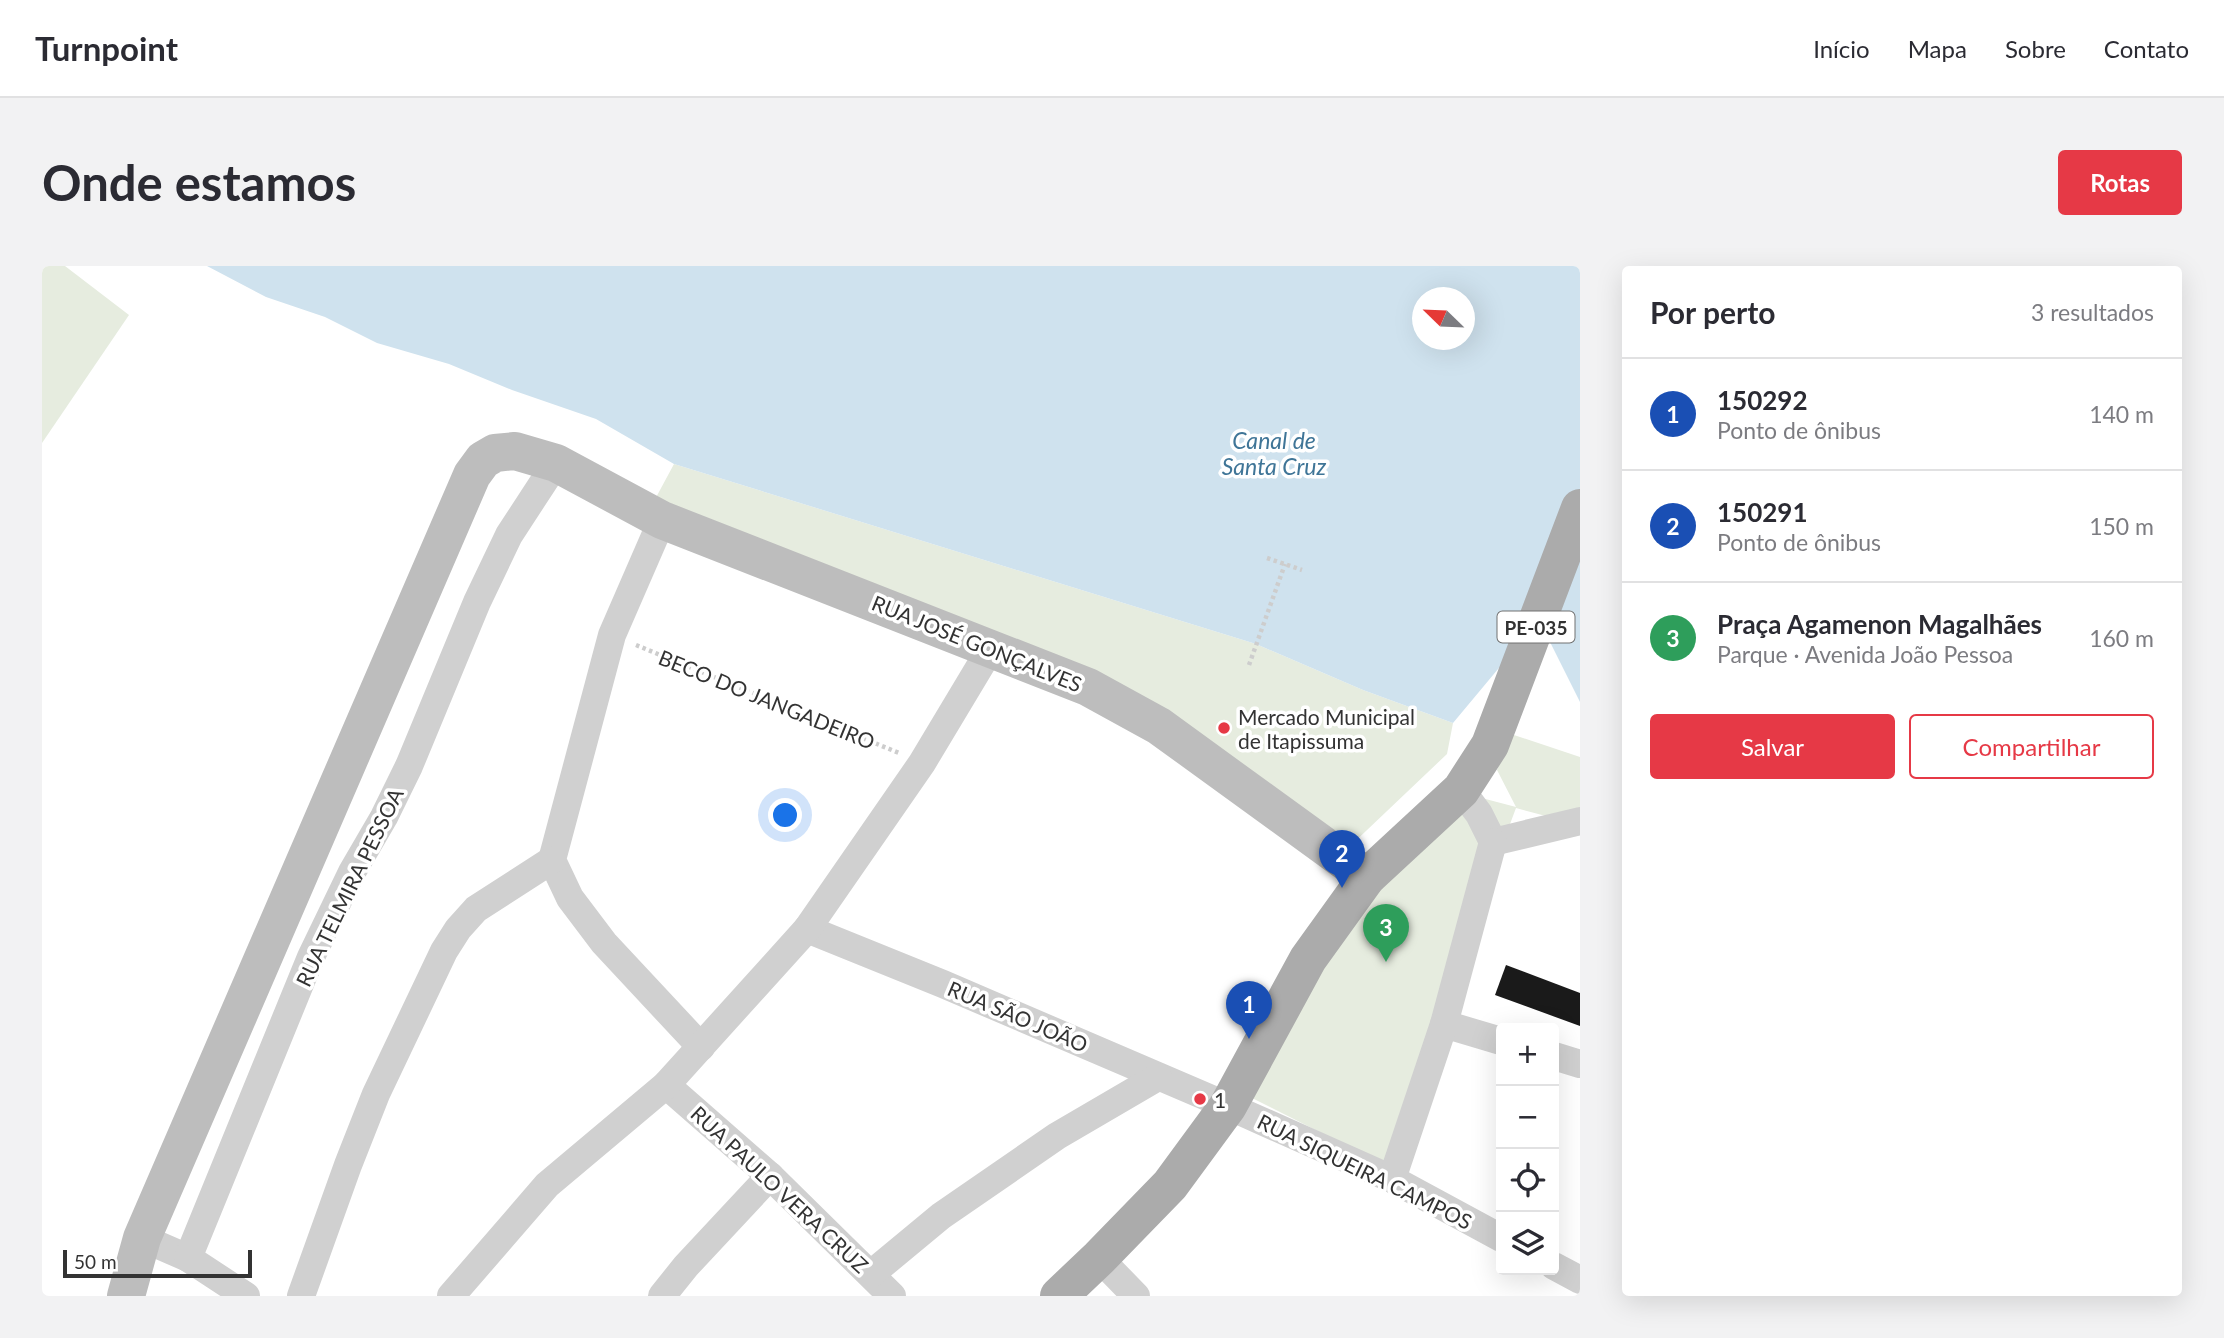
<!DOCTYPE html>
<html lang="pt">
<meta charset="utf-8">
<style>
:root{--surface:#fff;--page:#f2f2f3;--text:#2b2b33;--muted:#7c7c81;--line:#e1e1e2;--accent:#e63946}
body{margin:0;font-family:Lato,sans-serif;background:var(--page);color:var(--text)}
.controls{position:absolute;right:21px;bottom:21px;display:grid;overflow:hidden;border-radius:7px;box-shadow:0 7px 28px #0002}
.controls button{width:63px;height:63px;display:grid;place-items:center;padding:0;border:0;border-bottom:2px solid var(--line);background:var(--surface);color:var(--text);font:35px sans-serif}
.compass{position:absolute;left:1370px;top:21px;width:63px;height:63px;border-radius:50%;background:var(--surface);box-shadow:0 7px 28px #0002;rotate:293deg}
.scale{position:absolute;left:21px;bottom:18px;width:189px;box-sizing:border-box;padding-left:7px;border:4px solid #333;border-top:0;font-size:19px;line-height:24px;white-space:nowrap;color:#333;-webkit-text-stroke:5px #fff;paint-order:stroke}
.you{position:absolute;left:744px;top:550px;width:24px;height:24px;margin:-18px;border:5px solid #fff;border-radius:50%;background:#1a73e8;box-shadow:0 0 0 10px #1a73e833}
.badge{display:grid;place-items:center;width:46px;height:46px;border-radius:50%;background:var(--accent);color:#fff;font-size:23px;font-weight:700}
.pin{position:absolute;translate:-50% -58px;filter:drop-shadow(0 2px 4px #0008)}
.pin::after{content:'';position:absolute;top:37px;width:24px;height:21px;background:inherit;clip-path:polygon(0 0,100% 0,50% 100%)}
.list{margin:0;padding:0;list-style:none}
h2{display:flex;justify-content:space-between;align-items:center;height:91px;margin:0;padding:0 28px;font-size:30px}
h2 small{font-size:23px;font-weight:400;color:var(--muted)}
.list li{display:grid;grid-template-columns:46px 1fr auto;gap:21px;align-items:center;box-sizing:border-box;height:112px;padding:0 28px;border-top:2px solid var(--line)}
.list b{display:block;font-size:26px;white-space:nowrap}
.list p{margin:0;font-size:23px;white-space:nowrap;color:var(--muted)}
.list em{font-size:23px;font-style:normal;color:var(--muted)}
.actions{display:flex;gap:14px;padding:21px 28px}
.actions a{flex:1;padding:16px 0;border:2px solid var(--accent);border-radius:7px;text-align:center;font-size:24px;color:var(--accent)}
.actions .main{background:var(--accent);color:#fff}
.icon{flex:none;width:38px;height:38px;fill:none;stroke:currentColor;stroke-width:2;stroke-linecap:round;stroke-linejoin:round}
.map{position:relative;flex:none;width:1538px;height:1030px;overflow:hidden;border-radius:7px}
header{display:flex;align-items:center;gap:42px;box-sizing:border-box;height:98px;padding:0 35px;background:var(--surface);border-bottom:2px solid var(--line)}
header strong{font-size:33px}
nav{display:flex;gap:38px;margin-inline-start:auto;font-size:24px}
.intro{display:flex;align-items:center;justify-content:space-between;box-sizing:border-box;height:168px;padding:0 42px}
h1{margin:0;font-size:49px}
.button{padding:18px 32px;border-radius:7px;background:var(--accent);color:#fff;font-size:24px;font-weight:700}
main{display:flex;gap:42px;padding:0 42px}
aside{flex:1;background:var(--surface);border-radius:7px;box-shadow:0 7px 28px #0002}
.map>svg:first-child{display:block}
.green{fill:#e6ecdf}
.water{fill:#cfe2ee;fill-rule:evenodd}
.building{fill:#1a1a1a}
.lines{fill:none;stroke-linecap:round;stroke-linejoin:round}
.path{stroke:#cdcdcd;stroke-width:4.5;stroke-dasharray:3.5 3.5;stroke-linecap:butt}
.street{stroke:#d0d0d0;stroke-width:28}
.secondary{stroke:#bdbdbd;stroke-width:38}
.primary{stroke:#ababab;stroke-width:38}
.poi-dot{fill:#e63946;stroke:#fff;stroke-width:2.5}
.labels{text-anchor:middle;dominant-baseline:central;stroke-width:7;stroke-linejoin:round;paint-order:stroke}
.shield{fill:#fff;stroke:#707070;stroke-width:2}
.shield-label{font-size:19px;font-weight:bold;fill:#333}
.street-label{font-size:21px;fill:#333;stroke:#fff}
.poi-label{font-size:21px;fill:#333;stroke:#fff;text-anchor:start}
.water-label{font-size:23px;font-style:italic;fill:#3f7597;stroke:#fff}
</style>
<header>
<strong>Turnpoint</strong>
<nav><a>Início</a><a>Mapa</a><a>Sobre</a><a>Contato</a></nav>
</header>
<div class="intro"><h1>Onde estamos</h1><a class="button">Rotas</a></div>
<main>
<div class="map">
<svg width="1538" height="1030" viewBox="0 0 1538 1030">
<rect width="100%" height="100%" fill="#fff"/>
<g class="green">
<path d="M0,0H23L87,49L0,177Z"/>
<path d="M632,198L1214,378L1321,424L1411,457L1405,488L1304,584L1217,519L611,237Z"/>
<path d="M1469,468L1538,491V559L1474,542L1341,898L1200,827L1240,748L1413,525L1474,541L1455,504Z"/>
</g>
<path class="water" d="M165,0H1538V436L1497,354L1411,457L1321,424L1214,378L632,198L554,153L470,124L407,98L335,77L283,51L224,31ZM1380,32H1422V74H1380Z"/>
<path class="building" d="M1464,699L1538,727V760L1453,729Z"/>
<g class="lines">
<g class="path">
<path d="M1225,292L1260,304"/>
<path d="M594,379L857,487"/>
<path d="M1207,399L1243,298"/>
</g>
<g class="street">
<path d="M620,254L570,369L510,594L528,632L562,677L659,781"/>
<path d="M1419,524L1437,548L1451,576L1538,555"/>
<path d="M765,663L901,718L1186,840L1350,913L1459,972"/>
<path d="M1402,758L1459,775"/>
<path d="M1512,790L1538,798"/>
<path d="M624,819L728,910L850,1030"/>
<path d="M1350,913L1402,758L1451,576"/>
<path d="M100,972L146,992"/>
<path d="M1057,992L1094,1030"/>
<path d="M1512,1000L1538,1014"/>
<path d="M829,1008L899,950L1015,870L1116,811"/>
<path d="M204,1030L146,992L269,691L310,606L342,551L367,500L435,336L467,269L514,197"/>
<path d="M259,1030L306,899L334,828L402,685L416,663L434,643L510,594"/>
<path d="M409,1030L505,919L624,819L765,663L880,497L949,382"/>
<path d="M620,1030L644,1000L728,910"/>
</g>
<path class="secondary" d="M84,1030L100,972L430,209L441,194L453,187L473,185L514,197L620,254L1046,421L1117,460L1325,611"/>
<path class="primary" d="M1017,1030L1057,992L1128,919L1186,840L1266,693L1325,611L1419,524L1448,479L1538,242"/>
</g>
<g class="poi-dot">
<circle cx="1182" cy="462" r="7"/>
<circle cx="1158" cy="833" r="7"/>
</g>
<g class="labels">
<rect class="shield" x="1455.5" y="345.5" width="77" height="31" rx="5"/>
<g class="shield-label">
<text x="1494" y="361">PE-035</text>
</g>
<g class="street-label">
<text transform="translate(935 377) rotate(22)">RUA JOSÉ GONÇALVES</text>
<text transform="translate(725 433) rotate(22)">BECO DO JANGADEIRO</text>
<text transform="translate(307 621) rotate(-64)">RUA TELMIRA PESSOA</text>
<text transform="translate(976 750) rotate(23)">RUA SÃO JOÃO</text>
<text transform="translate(1323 905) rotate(26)">RUA SIQUEIRA CAMPOS</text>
<text transform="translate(738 923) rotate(43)">RUA PAULO VERA CRUZ</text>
</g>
<g class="poi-label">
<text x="1196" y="450">Mercado Municipal<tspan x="1196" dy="24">de Itapissuma</tspan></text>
<text x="1172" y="833">1</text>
</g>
<g class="water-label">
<text x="1232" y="174">Canal de<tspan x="1232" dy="26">Santa Cruz</tspan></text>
</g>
</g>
</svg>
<div class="controls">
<button>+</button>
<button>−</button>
<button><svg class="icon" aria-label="locate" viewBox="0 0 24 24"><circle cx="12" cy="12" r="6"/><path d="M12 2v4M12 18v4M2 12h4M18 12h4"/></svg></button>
<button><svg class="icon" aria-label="layers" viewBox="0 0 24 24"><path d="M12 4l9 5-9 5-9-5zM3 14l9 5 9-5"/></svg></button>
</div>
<svg class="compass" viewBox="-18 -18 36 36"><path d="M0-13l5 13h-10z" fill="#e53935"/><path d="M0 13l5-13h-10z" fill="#7c7c81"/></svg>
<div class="scale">50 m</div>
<div class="you"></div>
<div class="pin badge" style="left:1207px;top:773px;background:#1a4fb4">1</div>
<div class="pin badge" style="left:1300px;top:622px;background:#1a4fb4">2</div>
<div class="pin badge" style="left:1344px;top:696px;background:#2e9e5b">3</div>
</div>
<aside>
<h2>Por perto<small>3 resultados</small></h2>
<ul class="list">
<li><span class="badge" style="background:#1a4fb4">1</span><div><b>150292</b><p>Ponto de ônibus</p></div><em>140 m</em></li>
<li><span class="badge" style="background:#1a4fb4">2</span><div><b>150291</b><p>Ponto de ônibus</p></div><em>150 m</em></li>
<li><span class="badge" style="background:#2e9e5b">3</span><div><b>Praça Agamenon Magalhães</b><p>Parque · Avenida João Pessoa</p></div><em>160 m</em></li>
</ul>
<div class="actions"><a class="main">Salvar</a><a>Compartilhar</a></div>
</aside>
</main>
